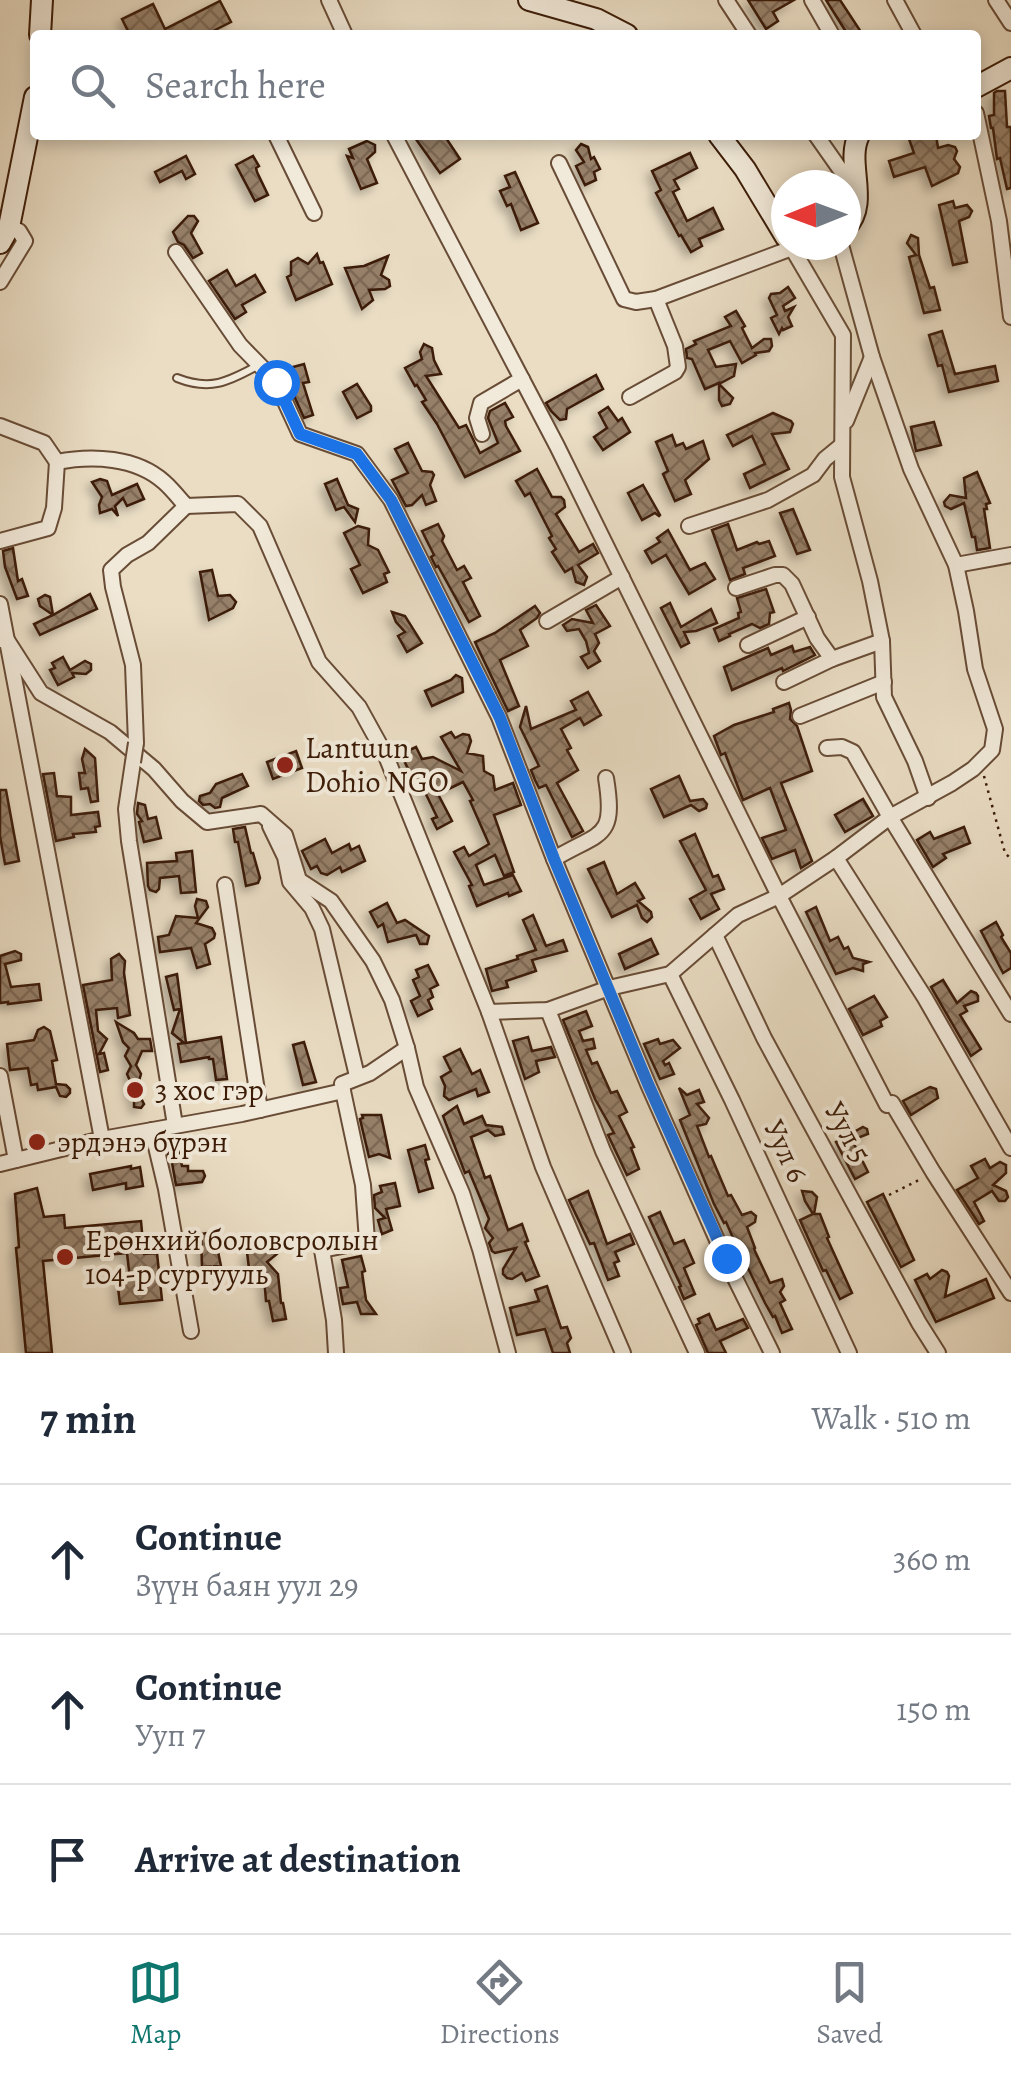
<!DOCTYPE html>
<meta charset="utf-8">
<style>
:root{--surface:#fff;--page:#f2f2f3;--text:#1f2937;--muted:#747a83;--line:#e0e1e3;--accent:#0f766e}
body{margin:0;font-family:Alegreya,serif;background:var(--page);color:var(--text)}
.compass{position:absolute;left:771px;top:170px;width:90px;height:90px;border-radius:50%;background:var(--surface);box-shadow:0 5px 15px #0003;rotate:269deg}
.stop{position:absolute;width:30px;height:30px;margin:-22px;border:8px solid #1a73e8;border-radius:50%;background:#fff}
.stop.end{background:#1a73e8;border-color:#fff;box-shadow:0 2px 10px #0008}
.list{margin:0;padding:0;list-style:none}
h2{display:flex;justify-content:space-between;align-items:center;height:130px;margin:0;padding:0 40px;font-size:42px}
h2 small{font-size:32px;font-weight:400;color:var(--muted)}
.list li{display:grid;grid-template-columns:65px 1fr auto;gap:30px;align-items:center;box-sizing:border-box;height:150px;padding:0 40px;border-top:2px solid var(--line)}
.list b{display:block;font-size:38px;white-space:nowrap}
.list p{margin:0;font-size:32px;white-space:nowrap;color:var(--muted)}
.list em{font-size:32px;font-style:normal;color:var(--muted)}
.icon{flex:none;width:55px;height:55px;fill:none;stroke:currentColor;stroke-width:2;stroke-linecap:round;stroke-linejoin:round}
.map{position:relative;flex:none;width:1011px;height:1353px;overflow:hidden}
.search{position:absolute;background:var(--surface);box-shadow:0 5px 15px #0003;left:30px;right:30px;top:30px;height:110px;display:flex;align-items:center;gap:25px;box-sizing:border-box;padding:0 35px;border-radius:10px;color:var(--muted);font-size:38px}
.sheet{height:580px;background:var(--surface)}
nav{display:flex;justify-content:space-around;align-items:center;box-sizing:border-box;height:140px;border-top:2px solid var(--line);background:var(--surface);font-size:28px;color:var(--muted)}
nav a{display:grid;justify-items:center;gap:5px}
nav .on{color:var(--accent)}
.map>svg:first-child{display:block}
.building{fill:url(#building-cross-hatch);stroke:#3c1c07;stroke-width:2.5;filter:url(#shadow)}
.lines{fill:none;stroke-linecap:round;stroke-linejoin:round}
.lane-casing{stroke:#684c36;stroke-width:10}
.street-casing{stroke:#684c36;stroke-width:18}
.secondary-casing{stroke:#3c1c07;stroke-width:24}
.path{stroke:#3c1c07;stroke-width:2.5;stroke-dasharray:2.5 5;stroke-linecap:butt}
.lane{stroke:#f1e9d9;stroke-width:6}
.street{stroke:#f1e9d9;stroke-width:14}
.secondary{stroke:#f1e9d9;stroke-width:20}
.street-bridge-casing{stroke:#684c36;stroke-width:18;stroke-linecap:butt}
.street-bridge{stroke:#f1e9d9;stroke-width:14}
.route{stroke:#1a73e8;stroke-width:12}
.poi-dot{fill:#8f2418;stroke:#f1e9d9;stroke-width:4}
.labels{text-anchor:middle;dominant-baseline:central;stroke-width:8;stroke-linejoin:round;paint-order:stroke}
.poi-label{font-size:30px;fill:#3c1c07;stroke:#f1e9d9;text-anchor:start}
.street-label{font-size:30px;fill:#3c1c07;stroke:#f1e9d9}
</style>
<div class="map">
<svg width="1011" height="1353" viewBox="0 0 1011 1353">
<defs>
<pattern id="building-cross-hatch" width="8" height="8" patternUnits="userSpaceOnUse" patternTransform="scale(2.5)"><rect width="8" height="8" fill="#968069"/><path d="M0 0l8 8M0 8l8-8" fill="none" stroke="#7c6854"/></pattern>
<filter id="shadow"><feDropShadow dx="-5" dy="5" stdDeviation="5" flood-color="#0004"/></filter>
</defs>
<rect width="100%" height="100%" fill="#eaddc4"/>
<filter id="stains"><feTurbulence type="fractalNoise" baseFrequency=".002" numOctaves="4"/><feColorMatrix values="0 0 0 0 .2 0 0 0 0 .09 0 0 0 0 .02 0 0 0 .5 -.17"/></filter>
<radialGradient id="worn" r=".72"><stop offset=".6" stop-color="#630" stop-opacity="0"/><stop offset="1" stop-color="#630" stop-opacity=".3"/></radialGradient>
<g class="building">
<path d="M748,0H794L773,12L778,21L766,29Z"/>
<path d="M826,0H840L863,35H848Z"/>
<path d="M220,1L231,22L205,35H130L122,19L153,4L165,29Z"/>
<path d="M997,91H1005L1007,127H1011V188L1007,189L1000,158L997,159L993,128H991L989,116L994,115V93Z"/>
<path d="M413,135H444L460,159L440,173Z"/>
<path d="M919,135H936L938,148L948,145L955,147L957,151L954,159L960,167L958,173L932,186L925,167L894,177L889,161L914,153L909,139Z"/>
<path d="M367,141L375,145V152L367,159L377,183L361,189L347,156L353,158L349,149Z"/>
<path d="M581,144L588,147L591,159L594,157L600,169L594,172L596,180L585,185L576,166L584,162L576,150Z"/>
<path d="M690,153L697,168L674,180L679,189L673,192L687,221L713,208L723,229L699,239L702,246L691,252L681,235L679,236L656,193L661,190L652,171Z"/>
<path d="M186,156L195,174L186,179L182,171L160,182L155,172Z"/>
<path d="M253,156L259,166L256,168L257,172L268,195L255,201L236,165Z"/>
<path d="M515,172L538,223L521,230L511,204L507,206L500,191L510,187L505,176Z"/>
<path d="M953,201L955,208L967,205L972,211L969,217L959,221L967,262L953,265L939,205Z"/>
<path d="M188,216H194L198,221L191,233L202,253L193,258L184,245L178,242L173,232Z"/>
<path d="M911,235L918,238L919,255L930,288L934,287L940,310L924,313L909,257L916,255L907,243Z"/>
<path d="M317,254L320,263L323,262L332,284L296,300L287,277L291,275V262L298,258L308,264Z"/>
<path d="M388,256L381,275L389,280L390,286L385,289L369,290L373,300L362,309L345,268L364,266Z"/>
<path d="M227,270L236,286L255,275L265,292L242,305L246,312L235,319L209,281Z"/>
<path d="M788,287L795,298L783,306L785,311L794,307L788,317L792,326L783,330L782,328L779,334L771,318L777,315L769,298L771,294L780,293Z"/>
<path d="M736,311L745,326L742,328L752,348L764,339H771L772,346L769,351L755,353L756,355L742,363L730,341L708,350L716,367L736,364L734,376L719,384L733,398L730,404L722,406L719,400V383L705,389L692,359L687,358L686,349L696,344L694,341L731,326L725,317Z"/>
<path d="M942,331L955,374L995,366L998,381L949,392L942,365L938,366L929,335Z"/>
<path d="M424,344L432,348L434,360L441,374L426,376L459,428L466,425L480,453L498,443L488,418L490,411L505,403L513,417L505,421L506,426L520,451L465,477L437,424L422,402L426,400L417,385L415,386L405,368L422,359L420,352Z"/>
<path d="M304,364L309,382L303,383L313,415L304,418L291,389L286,369Z"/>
<path d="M596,375L603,389L567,409L566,419L560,420L551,411L546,403Z"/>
<path d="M357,384L371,406V411L357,418L343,392Z"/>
<path d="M608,407L618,421L622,418L630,432L603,450L594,437L607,428L599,413Z"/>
<path d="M773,413L791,421L793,424L790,432L772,434L789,469L750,488L744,474L765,464L752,436L733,446L727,435Z"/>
<path d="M934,422L941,445L916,451L911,427Z"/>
<path d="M672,435L676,446L683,443L686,449L703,441L709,459L685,480L691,494L675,501L663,474L668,471L656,442Z"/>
<path d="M408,443L422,471L432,472L434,475L430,485L436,501L426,505L422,495L412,505L406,506L392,480L408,473L395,449Z"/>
<path d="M537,469L552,497H561L564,500L565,507L556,514L579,552L593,544L598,553L578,565L587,577L584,585L576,582L572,568L565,572L552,552L556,549L549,538L552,536L530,493L525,496L516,481Z"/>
<path d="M977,472L990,503L986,504L987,509H984L990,548L977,550L975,537H972L964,503L951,509L945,506L944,502L950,495L966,498L964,478Z"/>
<path d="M100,479L107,481L112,495L137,484L144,499L127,506L123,498L115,506L118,516L112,509L100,513L99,505L102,497L92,482Z"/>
<path d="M337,479L348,505L358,509L355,522L344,507L336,510L325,484Z"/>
<path d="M643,485L660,515L659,516L655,513L642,520L628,493Z"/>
<path d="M793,509L810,550L797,554L780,513Z"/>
<path d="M438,524L444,536L442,541L457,570L464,566L471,578L463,582L480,616L469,622L438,566L436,567L431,557L434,555L422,531Z"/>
<path d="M728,524L737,550L757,542L759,544L769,541L775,556L743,568L745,574L730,580L712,530Z"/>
<path d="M358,526L369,529L368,545L378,550L389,572L384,574L387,582L363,593L351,569L360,565L344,533Z"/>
<path d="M668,530L690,570L705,563L715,579L689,594L666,555L652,563L645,551L660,542L657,538Z"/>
<path d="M13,548L18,581L22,579L28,596L17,599L5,567L3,551Z"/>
<path d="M212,570L218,596L230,595L236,602L233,608L209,620L200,572Z"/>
<path d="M766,589L774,612L770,613L769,624L760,628L752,624L729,634L730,636L719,641L714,629L739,618L738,613L741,612L737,598Z"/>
<path d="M90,594L97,609L40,635L34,624L53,615L40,606L38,599L45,595L50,597L53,615Z"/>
<path d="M670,603L681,627L711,609L717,623L696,631L684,632L689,643L681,647L661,608Z"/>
<path d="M596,605L610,626L595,634L599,643L594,651L600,661L588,668L581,657L589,653L586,641L579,629L567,631L563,625L572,619L593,623L586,610Z"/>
<path d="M535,606L540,613L537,618L520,630L528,646L500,660L519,706L508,711L475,642L495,633Z"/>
<path d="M392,612L405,616L422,643L407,652L398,636L405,632L396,622Z"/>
<path d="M792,646L794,652L810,647L815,655L783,671L782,668L732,690L724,667L768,648L771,655Z"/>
<path d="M63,657L70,670L85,661L91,664V670L86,674L72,673L74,677L58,685L50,670L55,668L52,663Z"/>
<path d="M456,675L462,678L463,692L432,706L425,691L451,680Z"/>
<path d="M588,692L601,715L584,725L580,718L561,729L571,748L567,750L578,770L557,783L583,831L572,837L546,785L539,788L535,780L531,770L539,766L520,727L526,706L531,729L576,710L571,701Z"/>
<path d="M789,703L791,710L790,719L797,726L812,771L781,783L812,861L801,868L795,850L772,859L762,838L786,830L770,788L743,800L725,753L721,755L714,736L734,725L774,712L773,709Z"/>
<path d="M451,732L455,738L463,734L469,735L471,741L467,753L483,756L484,771L493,776L495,790L513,783L521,805L494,815L514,872L504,876L495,855L476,865L484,885L513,875L521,891L509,896L508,893L477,906L469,886L472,885L454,852L464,847L469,856L489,844L470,801L473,800L463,782L438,794L452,821L437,829L432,819L437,817L422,786L417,788L401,754L416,747L422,759L433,757L461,771L441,737Z"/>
<path d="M85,749L95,758L98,801L91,802L88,788L81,789L79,773H85L82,759Z"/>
<path d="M296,751L302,768L273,779L267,762Z"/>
<path d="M54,773L57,796L71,797V815L98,812L100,826L95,827L96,832L73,834L74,837L56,841L43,774Z"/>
<path d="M242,774L248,786L222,798L220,807L215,808L210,804L203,805L199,801L200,796L210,793L216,784Z"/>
<path d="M679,776L690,801L703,799L707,804L706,808L699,811L691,805L664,817L651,789Z"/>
<path d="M0,790H6L19,861L5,864L0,836Z"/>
<path d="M863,799L873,816L845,832L835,815Z"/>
<path d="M138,803L145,805L148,819L156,817L161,838L144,842L139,822L142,821L137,814Z"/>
<path d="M245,827L251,853H253L260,878L258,883L246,886L238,842H235L233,829Z"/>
<path d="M964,827L970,843L943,854L946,858L933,867L917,840L930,832L934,839Z"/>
<path d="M695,834L713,877L718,875L724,889L711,894L719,909L701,919L690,899L706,890L680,841Z"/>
<path d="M325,839L332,853L349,844L351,850L359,846L365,861L342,872L340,867L327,875L321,873L317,866L311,869L302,851Z"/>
<path d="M192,851L196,892L181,893L179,876L160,878L159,889L156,892L150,890L148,886L147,863L177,861L176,853Z"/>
<path d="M604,862L617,894L635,883L644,898L638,901L651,912L652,917L647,922L642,918L637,905L612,917L588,869Z"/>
<path d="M197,899L206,901L208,907L196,923L212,928L215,934L214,938L205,944L210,964L197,968L191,948L160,952L158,937L169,935L176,916L198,918L195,906Z"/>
<path d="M387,903L397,923L405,920L429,936L427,944H420L416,935L388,942L383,924L378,927L370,912Z"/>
<path d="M816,907L830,941L838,937L844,949L848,947L853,958L869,962L863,964V971L853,968L836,974L806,912Z"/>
<path d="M533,915L546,946L563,940L567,951L532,960L536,971L506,981L508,987L492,991L486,969L518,959L517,956L536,950L523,920Z"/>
<path d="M996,922L1003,935L1001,937L1011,953V968L1003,973L981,931Z"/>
<path d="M651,939L658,954L625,969L619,954Z"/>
<path d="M15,951L21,954V960L5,964L11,987L39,984L41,1000L8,1004V1002L0,1003V956Z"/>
<path d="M119,954L125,961L124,973L130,1015L118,1018L117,1008L96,1010L98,1031L107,1039L99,1054L104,1053L108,1070L100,1072L83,985L112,980L111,959Z"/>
<path d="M428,965L438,985L430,989L433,997L428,1000L432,1009L418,1016L411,1001L420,996L413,980L419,977L416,970Z"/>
<path d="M177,974L186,1043L221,1037L227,1079L216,1080L213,1059H209V1057L181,1062L178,1044L184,1043L172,1033L180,1009L174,1010L166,977Z"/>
<path d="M943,980L957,1003L971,991L976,993L978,996V1001L964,1006L967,1011L960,1015L981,1049L971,1056L931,987Z"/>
<path d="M874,996L887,1017L880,1021L882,1026L863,1035L849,1009Z"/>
<path d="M586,1011L592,1026L579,1031L583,1041L593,1039L595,1048L586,1050L592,1064L597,1062L611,1093L617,1091L627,1112L619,1116L634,1147L631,1148L639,1169L627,1175L608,1135L614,1133L595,1099L563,1020Z"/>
<path d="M116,1022L134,1033L138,1039H150L152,1051H142L136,1065L141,1074L139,1081L142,1086L140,1096L144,1104L141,1108L134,1107V1097L129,1091L131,1083L127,1074L131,1066L125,1056L129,1048L123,1042Z"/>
<path d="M44,1027L50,1031L57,1060L52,1061L56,1084L66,1085L70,1089V1093L66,1097L60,1096L56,1087L38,1090L37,1084L31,1085L28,1068L10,1070L7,1044L34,1040L38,1030Z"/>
<path d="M528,1037L532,1051L551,1047L555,1057L536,1061L539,1072L525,1079L513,1041Z"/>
<path d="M658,1039L660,1044L673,1040L680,1048L663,1061L665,1065L669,1063L674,1074L660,1079L644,1044Z"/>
<path d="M304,1042L316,1082L303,1085L293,1045Z"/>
<path d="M460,1049L472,1074L480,1070L489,1092L478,1096L476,1089L449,1100L444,1096L445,1086L441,1077L451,1071L444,1057Z"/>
<path d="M930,1087L936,1089L938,1098L911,1115L903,1101Z"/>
<path d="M679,1088L687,1095L699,1090L704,1102L697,1104L709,1118L706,1124L697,1126L709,1157L711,1156L728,1196L731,1195L742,1215L751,1212L756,1216L755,1222L747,1227L755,1248L754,1249L770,1283L782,1279L784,1286L780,1292L785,1300L780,1303L792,1329L782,1333L775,1316L773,1317L765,1303L744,1260L741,1262L734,1248L737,1247L726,1222L724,1223L714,1204L680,1120L690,1115Z"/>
<path d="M457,1106L464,1124L482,1116L486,1125L502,1127L504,1134L495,1136L488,1130L471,1137L485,1178L490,1176L508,1230L522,1224L528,1241L525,1242L539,1276L526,1281L522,1273L512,1279L507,1278L503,1274V1269L516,1248L495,1253L492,1251L489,1243L493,1238L485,1228L489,1219L469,1171L465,1173L443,1116Z"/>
<path d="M362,1115H381L390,1158L379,1154L369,1157L360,1119L363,1118Z"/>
<path d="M863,1127L867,1129L868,1134L852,1140L868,1172L855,1179L836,1142Z"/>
<path d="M176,1137L182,1166H188V1171H203L205,1176L202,1182L176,1185L171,1157L169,1158L165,1139Z"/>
<path d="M425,1145L429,1159L425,1160L433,1188L419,1192L408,1150Z"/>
<path d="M985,1159L990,1168L1000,1162L1006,1165V1173L993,1185L1006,1191L1008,1197L1005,1201H999L992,1191L974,1202L984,1221L979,1224L957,1190L978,1178L971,1166Z"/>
<path d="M131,1166V1169L140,1167L143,1186L126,1189V1183L93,1190L90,1174Z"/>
<path d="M395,1183L400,1206L386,1209L392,1230L382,1234L378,1220L385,1218L375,1208L374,1195L382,1192L380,1186Z"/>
<path d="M37,1188L44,1217L64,1215L65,1228L141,1221L144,1254L157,1253L162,1300L120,1304L117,1280L130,1279L127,1253L43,1261L52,1353H26L16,1248L19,1247L15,1194Z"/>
<path d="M588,1191L607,1244L630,1234L634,1244L615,1252L619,1261L614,1263L619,1276L608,1280L594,1243L590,1244L569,1200Z"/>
<path d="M802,1191L812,1192L817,1197L814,1214H820L829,1237L827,1238L852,1293L840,1299L826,1270L823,1271L800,1220L813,1214L805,1201Z"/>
<path d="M883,1194L914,1260L901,1267L867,1202Z"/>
<path d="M660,1212L674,1244L684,1240L694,1263L684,1268L695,1294L684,1299L679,1287L681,1286L649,1217Z"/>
<path d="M214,1232L221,1266L202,1267L201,1234Z"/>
<path d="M277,1241V1254L267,1262L278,1274L281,1303H283L286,1319L273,1321L269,1301H266L264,1277H250L247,1252L265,1250Z"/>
<path d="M361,1256L365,1271L362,1272L366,1300L376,1314H361L357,1302L343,1304L340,1288L348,1287L342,1260Z"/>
<path d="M942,1270L947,1272L949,1276L945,1297L986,1279L994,1298L936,1322L915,1280L927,1274L930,1279Z"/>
<path d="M547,1286L561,1328L567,1327L571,1338L567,1343L570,1353H553L545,1329L517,1335L510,1308L539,1301L535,1290Z"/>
<path d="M709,1314L716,1330L743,1319L748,1328L720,1341L726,1353H708L696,1325L700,1323L698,1319Z"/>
</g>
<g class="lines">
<defs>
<path id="lane" d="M177,378C210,391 228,382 257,366"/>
<g id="street">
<path d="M329,0L345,35"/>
<path d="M726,0L749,35"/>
<path d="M812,0L832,35"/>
<path d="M895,0L914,35"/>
<path d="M996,0L1011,23"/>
<path d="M976,113L999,221L1011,317"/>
<path d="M276,135L314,213"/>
<path d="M394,135L557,446L779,896L887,1105L892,1103L933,1172L1011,1293"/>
<path d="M816,135L856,192"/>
<path d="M559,163L624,299L636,302L656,299L792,248L843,335L842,477L870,581L882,641L884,697L915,761L928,798"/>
<path d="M176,252L240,345L276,382L300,434L357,454L391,500L499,717L554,859L648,1084L725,1258L772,1353"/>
<path d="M0,282L25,241L19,231L9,227"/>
<path d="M630,397L675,372L678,367L675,346L656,299"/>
<path d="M846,421L872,357"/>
<path d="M0,426L44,443L57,462C92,455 136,457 164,482C172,489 179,498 186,506L238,504L260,526L319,662L359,707L386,756L489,1012L548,1010L609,988L670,974L738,915L779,896L836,858L890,817L952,783L973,769L992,750L995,729L975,669L966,611L956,565L911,469L872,357L841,245"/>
<path d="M482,434L477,418L481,403L522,379"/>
<path d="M689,526L768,500L813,475L825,459L842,445"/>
<path d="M0,541L48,528L54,508L57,462"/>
<path d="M956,565L1011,555"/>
<path d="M736,588L775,575H783L792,584L817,638L832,659"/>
<path d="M0,604L102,1139"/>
<path d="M547,621L622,577"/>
<path d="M0,640H7L41,693L110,732L154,769L182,801L207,822L261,814L285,835L299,880L331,901L373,961L392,1000L407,1048L416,1087L462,1193L480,1249L508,1353"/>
<path d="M748,645L808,617"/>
<path d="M784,682L832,659L882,641"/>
<path d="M800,716L884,682"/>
<path d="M136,743L133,665L113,587L111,570L127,555L148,543L186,506"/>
<path d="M827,748L842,747L853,752L890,817L1011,1014"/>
<path d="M133,762L126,809L129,841L175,1125"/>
<path d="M270,826L285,857L290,882L312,908L322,929L357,1076"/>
<path d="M836,858L925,998L1011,1148"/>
<path d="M554,859C601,831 616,840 606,778"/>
<path d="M225,885L260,1110"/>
<path d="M715,935L764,1038L919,1323L938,1353"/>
<path d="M670,974L732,1100L849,1353"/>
<path d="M548,1010L603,1151L697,1353"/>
<path d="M489,1012L543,1167L623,1353"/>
<path d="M0,1076L16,1160"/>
<path d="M152,1130L166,1189L191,1331"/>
<path d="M0,1164L102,1139L242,1114L343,1091L342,1084L370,1073L407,1048"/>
<path d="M336,1353L334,1320L322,1250L367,1241L363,1185L343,1091"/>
</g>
<g id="secondary">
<path d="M529,0L596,19L627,35"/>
<path d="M40,35L42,0"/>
<path d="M976,87L1011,68"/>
<path d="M719,135L745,169L786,237"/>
<path d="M846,227C870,202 845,163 859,135"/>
<path d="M0,243L9,227L35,97"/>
</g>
</defs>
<use href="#lane" class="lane-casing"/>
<use href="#street" class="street-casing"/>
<use href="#secondary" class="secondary-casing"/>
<g class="path">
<path d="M984,776L1005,853L1011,859"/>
<path d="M889,1195L919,1180"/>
</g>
<use href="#lane" class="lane"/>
<use href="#street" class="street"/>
<use href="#secondary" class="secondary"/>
<defs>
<path id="street-bridge" d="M133,762L136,743"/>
</defs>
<use href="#street-bridge" class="street-bridge-casing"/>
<use href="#street-bridge" class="street-bridge"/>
</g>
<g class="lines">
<path class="route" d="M276,382L300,434L357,454L391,500L500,718L554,859L648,1084L726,1258"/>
</g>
<g class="poi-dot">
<circle cx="285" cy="765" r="10"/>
<circle cx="135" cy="1090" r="10"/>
<circle cx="37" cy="1142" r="10"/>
<circle cx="65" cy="1257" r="10"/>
</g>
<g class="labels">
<g class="poi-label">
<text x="305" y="748">Lantuun<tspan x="305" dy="34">Dohio NGO</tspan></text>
<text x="155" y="1090">3 хос гэр</text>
<text x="57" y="1142">эрдэнэ бүрэн</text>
<text x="85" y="1240">Ерөнхий боловсролын<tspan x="85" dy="34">104-р сургууль</tspan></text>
</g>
<g class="street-label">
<text transform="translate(848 1132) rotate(61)">Уул 5</text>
<text transform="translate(786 1151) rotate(65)">Уул 6</text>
</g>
</g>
<rect width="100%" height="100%" filter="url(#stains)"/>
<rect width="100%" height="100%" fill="url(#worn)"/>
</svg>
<svg class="compass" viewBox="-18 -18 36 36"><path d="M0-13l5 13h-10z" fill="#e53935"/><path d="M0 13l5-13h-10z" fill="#747a83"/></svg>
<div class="stop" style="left:276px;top:382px"></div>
<div class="stop end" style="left:726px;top:1258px"></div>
<div class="search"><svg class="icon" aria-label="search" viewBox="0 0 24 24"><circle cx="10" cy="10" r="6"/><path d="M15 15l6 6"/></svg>Search here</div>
</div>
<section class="sheet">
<h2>7 min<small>Walk · 510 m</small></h2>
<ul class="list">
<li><svg class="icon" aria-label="ahead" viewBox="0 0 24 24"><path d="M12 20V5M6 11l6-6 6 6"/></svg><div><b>Continue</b><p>Зүүн баян уул 29</p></div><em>360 m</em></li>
<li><svg class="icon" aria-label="ahead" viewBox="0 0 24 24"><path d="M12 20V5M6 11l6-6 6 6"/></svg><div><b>Continue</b><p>Ууп 7</p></div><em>150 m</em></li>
<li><svg class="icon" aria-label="arrive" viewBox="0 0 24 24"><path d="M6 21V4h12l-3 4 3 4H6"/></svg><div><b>Arrive at destination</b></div></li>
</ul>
</section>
<nav>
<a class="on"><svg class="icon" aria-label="map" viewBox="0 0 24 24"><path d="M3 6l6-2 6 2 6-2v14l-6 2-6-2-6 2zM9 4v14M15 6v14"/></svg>Map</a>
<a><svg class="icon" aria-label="directions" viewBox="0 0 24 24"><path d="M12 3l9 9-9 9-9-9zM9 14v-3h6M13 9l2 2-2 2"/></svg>Directions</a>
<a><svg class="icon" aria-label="saved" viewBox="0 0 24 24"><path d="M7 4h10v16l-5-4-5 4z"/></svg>Saved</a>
</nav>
